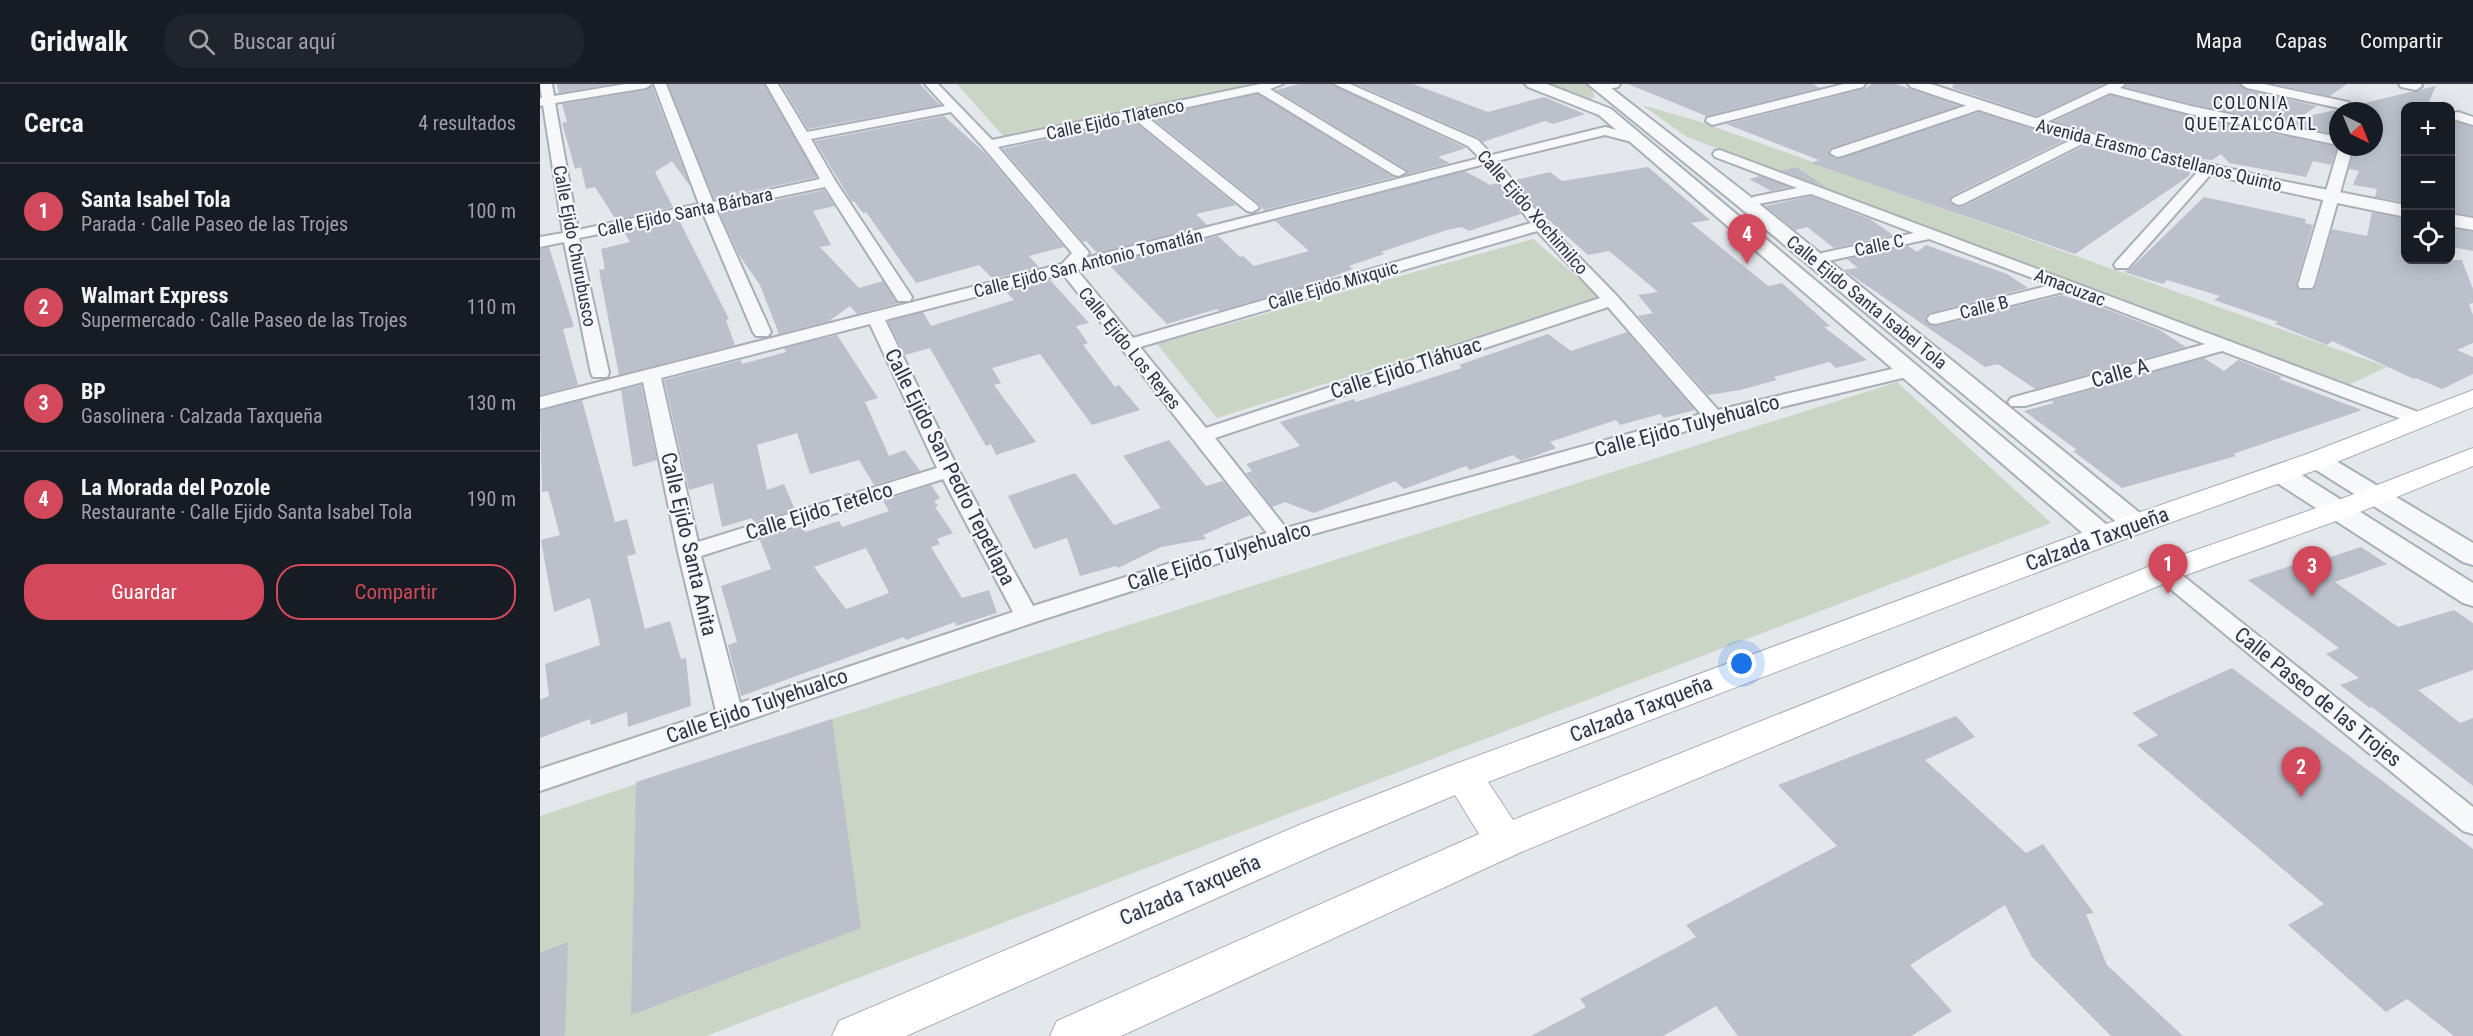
<!DOCTYPE html>
<html lang="es">
<meta charset="utf-8">
<style>
:root{--surface:#171b24;--page:#20242c;--text:#f1f3f6;--muted:#9ea1a6;--line:#363941;--accent:#d1495b}
body{margin:0;font-family:"Roboto Condensed",sans-serif;background:var(--page);color:var(--text)}
.controls{position:absolute;right:18px;top:18px;display:grid;overflow:hidden;border-radius:12px;box-shadow:0 3px 15px #0003}
.controls button{width:54px;height:54px;display:grid;place-items:center;padding:0;border:0;border-bottom:2px solid var(--line);background:var(--surface);color:var(--text);font:30px sans-serif}
.compass{position:absolute;left:1789px;top:18px;width:54px;height:54px;border-radius:50%;background:var(--surface);box-shadow:0 3px 15px #0003;rotate:137deg}
.you{position:absolute;left:1202px;top:580px;width:21px;height:21px;margin:-15px;border:4px solid #fff;border-radius:50%;background:#1a73e8;box-shadow:0 0 0 9px #1a73e833}
.badge{display:grid;place-items:center;width:39px;height:39px;border-radius:50%;background:var(--accent);color:#fff;font-size:20px;font-weight:700}
.pin{position:absolute;translate:-50% -50px;filter:drop-shadow(0 2px 3px #0008)}
.pin::after{content:'';position:absolute;top:32px;width:21px;height:18px;background:inherit;clip-path:polygon(0 0,100% 0,50% 100%)}
.list{margin:0;padding:0;list-style:none}
h2{display:flex;justify-content:space-between;align-items:center;height:78px;margin:0;padding:0 24px;font-size:26px}
h2 small{font-size:20px;font-weight:400;color:var(--muted)}
.list li{display:grid;grid-template-columns:39px 1fr auto;gap:18px;align-items:center;box-sizing:border-box;height:96px;padding:0 24px;border-top:2px solid var(--line)}
.list b{display:block;font-size:22px;white-space:nowrap}
.list p{margin:0;font-size:20px;white-space:nowrap;color:var(--muted)}
.list em{font-size:20px;font-style:normal;color:var(--muted)}
.actions{display:flex;gap:12px;padding:18px 24px}
.actions a{flex:1;padding:14px 0;border:2px solid var(--accent);border-radius:24px;text-align:center;font-size:21px;color:var(--accent)}
.actions .main{background:var(--accent);color:#fff}
.icon{flex:none;width:33px;height:33px;fill:none;stroke:currentColor;stroke-width:2;stroke-linecap:round;stroke-linejoin:round}
.map{position:relative;flex:none;width:1933px;height:952px;overflow:hidden}
header{display:flex;align-items:center;gap:36px;box-sizing:border-box;height:84px;padding:0 30px;background:var(--surface);border-bottom:2px solid var(--line)}
header strong{font-size:28px}
nav{display:flex;gap:33px;margin-inline-start:auto;font-size:21px}
.search{width:420px;height:54px;background:var(--page);display:flex;align-items:center;gap:15px;box-sizing:border-box;padding:0 21px;border-radius:24px;color:var(--muted);font-size:22px}
main{display:flex}
aside{flex:1;background:var(--surface)}
.map>svg:first-child{display:block}
.green{fill:#c9d6c5}
.building{fill:#bbc0ca;fill-rule:evenodd}
.lines{fill:none;stroke-linecap:round;stroke-linejoin:round}
.minor-casing{stroke:#a9aeb7;stroke-width:4}
.tertiary-casing{stroke:#a9aeb7;stroke-width:4}
.secondary-casing{stroke:#a9aeb7;stroke-width:2}
.minor{fill:#f7f8fa;fill-rule:evenodd}
.tertiary{fill:#f7f8fa;fill-rule:evenodd}
.secondary{fill:#fff;fill-rule:evenodd}
.labels{text-anchor:middle;dominant-baseline:central;stroke-width:4.5;stroke-linejoin:round;paint-order:stroke}
.far-neighbourhood-label{font-size:18px;letter-spacing:1.5px;fill:#1d2536;stroke:#f4f6f9}
.far-street-label{font-size:18px;fill:#2b3445;stroke:#f4f6f9}
.street-label{font-size:21px;fill:#2b3445;stroke:#f4f6f9}
</style>
<header>
<strong>Gridwalk</strong>
<div class="search"><svg class="icon" aria-label="search" viewBox="0 0 24 24"><circle cx="10" cy="10" r="6"/><path d="M15 15l6 6"/></svg>Buscar aquí</div>
<nav><a>Mapa</a><a>Capas</a><a>Compartir</a></nav>
</header>
<main>
<aside>
<h2>Cerca<small>4 resultados</small></h2>
<ul class="list">
<li><span class="badge">1</span><div><b>Santa Isabel Tola</b><p>Parada · Calle Paseo de las Trojes</p></div><em>100 m</em></li>
<li><span class="badge">2</span><div><b>Walmart Express</b><p>Supermercado · Calle Paseo de las Trojes</p></div><em>110 m</em></li>
<li><span class="badge">3</span><div><b>BP</b><p>Gasolinera · Calzada Taxqueña</p></div><em>130 m</em></li>
<li><span class="badge">4</span><div><b>La Morada del Pozole</b><p>Restaurante · Calle Ejido Santa Isabel Tola</p></div><em>190 m</em></li>
</ul>
<div class="actions"><a class="main">Guardar</a><a>Compartir</a></div>
</aside>
<div class="map">
<svg width="1933" height="952" viewBox="0 0 1933 952">
<rect width="100%" height="100%" fill="#e4e7ec"/>
<g class="green">
<path d="M417,0H716L465,54Z"/>
<path d="M1002,0H1047L1051,3L1055,14L1044,15Z"/>
<path d="M1102,21L1158,37L1847,283L1810,300L1147,53Z"/>
<path d="M993,155L1060,213L677,334L617,260Z"/>
<path d="M1357,298L1511,439L166,952H0V732L292,635Z"/>
</g>
<g class="building">
<path d="M17,0H72L19,9Z"/>
<path d="M128,0H224L277,93L174,115Z"/>
<path d="M241,0H380L400,21L268,45Z"/>
<path d="M759,0H792L926,64L898,73L910,79L867,90V86L736,6Z"/>
<path d="M816,0H873L948,28L1004,13L1045,30L1013,40L1005,37L943,58L939,54Z"/>
<path d="M1088,0H1273L1280,4L1166,32Z"/>
<path d="M1332,0H1356L1419,22L1291,64L1288,70L1296,75L1439,28L1527,55L1412,112L1409,118L1417,123L1424,122L1546,61L1650,88L1649,92L1535,170L1271,79L1279,76L1186,40L1324,5Z"/>
<path d="M1414,0H1564L1497,32L1412,4Z"/>
<path d="M1587,0H1699L1707,6L1777,22L1759,34L1796,26L1802,27H1798V51L1652,20L1585,3Z"/>
<path d="M1735,0H1807L1790,12Z"/>
<path d="M112,2L150,102L132,77L115,88L133,123L76,136L55,103L46,105L41,83L35,85L22,39L27,38L22,20L106,6Z"/>
<path d="M1896,2L1887,22H1866V116L1864,118L1835,113L1837,105L1813,101L1819,87L1809,85L1815,63H1834V27H1811L1816,21Z"/>
<path d="M718,10L853,93H854L724,126L718,119L611,33Z"/>
<path d="M1570,11L1650,32L1797,63L1791,81L1773,77L1766,93L1689,79L1681,70L1672,76L1652,74L1514,37Z"/>
<path d="M404,32L445,69L524,163L489,172L499,183L453,195L439,181L376,199L326,128L323,129L314,117L312,118L275,57Z"/>
<path d="M1911,35L1933,43V132L1911,128Z"/>
<path d="M592,36L696,121L656,130L667,141L557,169L546,157L543,158L463,65Z"/>
<path d="M1108,83L1170,136L1151,139L1228,202L1242,199L1290,242L1284,243L1327,276L1296,284L1289,278L1234,293L1237,296L1200,306L1168,311L1098,232L1113,229L1098,211L1118,208L1069,167L1048,171L1001,129L975,96L1010,88L1022,97Z"/>
<path d="M1256,83L1286,103L1241,87Z"/>
<path d="M925,87L950,101L957,99L981,130L929,147L922,143L907,146L841,168L844,170L809,182L813,185L767,202L679,227L677,225L627,240L568,180L678,152L700,173L703,172L714,182L769,167L735,137Z"/>
<path d="M1220,92L1249,103L1231,107L1209,95Z"/>
<path d="M284,106L295,122L273,127L291,161L280,163L319,204L343,197L359,219L317,230L310,222L289,237L239,250L220,201L199,171L179,128Z"/>
<path d="M1271,112L1330,135L1353,151L1294,164L1267,143L1255,146L1225,122Z"/>
<path d="M1664,113L1766,135L1765,139L1773,141L1756,200L1760,206H1772L1776,202L1792,145L1827,152L1832,128L1865,135L1866,176H1922L1933,205V219L1929,220L1933,231V259L1917,266L1933,273V290L1902,305L1876,294L1874,295L1792,257L1787,261L1735,240L1738,238L1674,216L1680,212L1627,196L1623,200L1584,188L1590,185Z"/>
<path d="M139,136L189,235L186,236L195,261L79,291L59,186L65,185L61,165L90,158L83,147Z"/>
<path d="M1911,144L1933,148V167L1911,163Z"/>
<path d="M1386,161L1467,190L1488,204L1389,229L1385,235L1390,241L1397,242L1522,211L1549,220L1551,219L1618,245L1646,263L1495,305L1458,280L1445,283L1304,186L1318,184L1307,175L1368,162L1377,168Z"/>
<path d="M9,163L34,243L23,245L38,301L0,311V165Z"/>
<path d="M510,196L549,239L536,242L548,259L543,261L575,303L579,301L600,326L552,341L500,270L452,284L461,299L454,301L496,358L456,371L451,360L446,362L390,264L365,271L348,237L383,228L391,242L474,216L465,207Z"/>
<path d="M1087,248L1155,326L1124,334L1120,330L1080,341L1076,336L1010,358L1016,364L981,377L973,371L930,386L926,382L864,405L855,397L774,429L745,418L732,423L706,389L712,387L706,380L760,362L740,338L814,315L816,318L922,284L919,281L1008,250L1031,267Z"/>
<path d="M297,251L338,314L325,318L349,372L365,366L380,387L334,401L319,376L270,390L257,349L217,361L227,406L244,400L255,426L214,438L212,434L182,443L173,399L149,406L124,296L201,276L202,280L246,268L244,264Z"/>
<path d="M1664,274L1684,287L1698,276L1742,293L1739,295L1822,326L1693,370L1696,372L1582,404L1533,367L1537,366L1484,327L1514,319L1511,317Z"/>
<path d="M101,301L117,376L93,383L81,306Z"/>
<path d="M42,316L75,438L87,435L96,470L87,472L105,545L130,537L141,575L146,574L151,622L88,643L87,628L51,641L50,635L0,654V616L9,612L5,580L60,561L50,514L14,528L1,456L20,451L8,407L2,408L0,327Z"/>
<path d="M629,356L666,402L683,397L710,431L663,451L666,455L621,463L578,484L576,482L540,492L527,454L494,465L468,412L535,389L574,441L621,424L583,372Z"/>
<path d="M391,401L400,414L394,417L398,422L395,423L413,449L397,455L400,460L391,463L422,514L449,506L457,529L416,542L415,538L366,556L364,553L201,612L188,561L197,558L181,502L231,485L220,456L263,442L265,448L299,437L302,443L349,427L343,417ZM326,464L349,509L306,525L274,483Z"/>
<path d="M1821,463L1847,480L1795,498L1858,543L1914,526L1933,539V586L1878,606L1920,639L1933,634V702L1832,623L1830,624L1800,601L1819,594L1786,570L1799,564L1708,496L1765,477L1769,480Z"/>
<path d="M1692,584L1933,765V952H1914L1867,915L1846,928L1748,841L1784,820L1597,661L1618,651L1592,629Z"/>
<path d="M1416,632L1435,653L1385,676L1486,769L1503,760L1554,829L1546,830L1567,881L1643,952H1571L1492,873L1465,821L1370,881L1412,927L1371,952H1198L1176,922L1123,952H991L1046,923L1040,915L1156,853L1146,841L1297,762L1238,701Z"/>
<path d="M292,635L321,844L91,931L96,698Z"/>
<path d="M28,858L25,952H0V869Z"/>
</g>
<g class="lines">
<defs>
<g id="minor">
<path d="M0,0H12L14,12L85,0H112L106,4L15,19L38,146L159,120L114,0H126L173,118L280,95L226,0H238L267,48L405,22L385,0H398L452,56L720,0H743L730,5L866,88L859,92L854,91L718,8L606,32L717,121L719,124L712,128L707,127L593,34L458,63L547,166L549,169L545,174L940,74L928,62L794,0H810L938,56L952,71L1065,43L1101,52L1103,55L1096,59L1065,51L957,77L1005,138L1077,212L1178,326L1369,281L1375,283L1378,287L1375,291L1179,338L748,457L495,538L0,707V685L176,627L138,468L103,298L0,325V313L522,180L532,169L444,64L411,28L271,55L296,98L372,213L370,217H358L285,103L176,126L231,248L228,252H216L213,248L163,129L39,154L69,289L67,293H53L51,289L24,158L0,163V153L23,149L3,21L0,22V14H2ZM945,80L991,139L593,254L537,186ZM997,147L1060,214L666,344L600,263ZM523,190L727,449L493,522L419,387L345,236ZM1068,223L1161,330L746,444L675,354ZM330,240L397,384L158,458L121,294ZM403,395L473,528L200,619L161,472Z"/>
<path d="M1056,0H1080L1078,3L1059,7L1053,3Z"/>
<path d="M1304,0H1325L1323,3L1172,41L1166,37L1167,34Z"/>
<path d="M1569,0H1585L1580,4L1651,22L1798,53V61L1650,30L1570,9L1498,42L1493,43L1487,39Z"/>
<path d="M1701,0H1724L1808,18L1814,22L1808,26L1707,4Z"/>
<path d="M1859,0H1881L1882,2L1876,6L1861,3Z"/>
<path d="M1437,18L1443,22L1441,25L1302,72L1297,73L1290,69L1292,66Z"/>
<path d="M1918,28L1933,33V41L1913,35L1912,32L1913,29Z"/>
<path d="M1543,50L1548,51L1550,54L1548,57L1423,120L1418,121L1411,117L1413,114Z"/>
<path d="M1799,63H1813L1774,201L1772,204H1760L1758,201Z"/>
<path d="M1180,66L1886,331L1889,335L1886,339H1872L1682,267L1485,322H1471L1468,318L1471,314L1665,260L1527,207L1396,240L1390,239L1387,235L1390,231L1511,201L1389,155L1288,177L1282,175L1280,172L1282,169L1374,149L1271,110L1218,120L1213,119L1211,116L1213,113L1257,104L1175,73L1173,70L1175,67Z"/>
<path d="M1666,83L1671,84L1673,87L1671,90L1588,184H1576L1574,181L1576,178L1661,84Z"/>
<path d="M1624,481L1632,483L1933,723V750L1923,747L1616,493L1613,488L1616,483Z"/>
</g>
<g id="tertiary">
<path d="M985,0H1007L1071,25L1573,446L1577,452L1573,458L1563,461L1553,458L1059,31L988,3Z"/>
<path d="M1048,0H1066L1212,114L1606,434L1610,440L1606,446L1596,449L1586,446L1198,122Z"/>
<path d="M1368,0H1391L1502,36L1622,69L1742,97L1866,121V133C1697,100 1532,60 1371,3Z"/>
<path d="M1910,130L1933,134V146L1910,142Z"/>
<path d="M1777,368L1786,371L1933,459V481L1923,478L1768,381L1764,376L1768,371Z"/>
<path d="M1740,381L1749,383L1933,499V522L1923,519L1731,395L1727,389L1731,383Z"/>
</g>
<path id="secondary" d="M1933,306V323L1787,382L1574,459L948,698L973,736L1613,481L1788,420L1933,364V382L1810,432L1635,495L979,769L581,952H510L517,937L939,750L915,711L792,763L366,952H292L299,937L764,739L910,682L1552,445L1767,370Z"/>
</defs>
<use href="#minor" class="minor-casing"/>
<use href="#tertiary" class="tertiary-casing"/>
<use href="#secondary" class="secondary-casing"/>
<use href="#minor" class="minor"/>
<use href="#tertiary" class="tertiary"/>
<use href="#secondary" class="secondary"/>
</g>
<g class="labels">
<g class="far-neighbourhood-label">
<text x="1711" y="18">COLONIA<tspan x="1711" dy="21">QUETZALCÓATL</tspan></text>
</g>
<g class="far-street-label">
<text transform="translate(575 35) rotate(-12)">Calle Ejido Tlatenco</text>
<text transform="translate(1619 71) rotate(14)">Avenida Erasmo Castellanos Quinto</text>
<text transform="translate(145 128) rotate(-12)">Calle Ejido Santa Bárbara</text>
<text transform="translate(993 128) rotate(49)">Calle Ejido Xochimilco</text>
<text transform="translate(1339 161) rotate(-12)">Calle C</text>
<text transform="translate(35 162) rotate(79)">Calle Ejido Churubusco</text>
<text transform="translate(548 179) rotate(-14)">Calle Ejido San Antonio Tomatlán</text>
<text transform="translate(793 201) rotate(-16)">Calle Ejido Mixquic</text>
<text transform="translate(1530 203) rotate(21)">Amacuzac</text>
<text transform="translate(1327 218) rotate(39)">Calle Ejido Santa Isabel Tola</text>
<text transform="translate(1444 223) rotate(-14)">Calle B</text>
<text transform="translate(590 264) rotate(51)">Calle Ejido Los Reyes</text>
</g>
<g class="street-label">
<text transform="translate(866 284) rotate(-18)">Calle Ejido Tláhuac</text>
<text transform="translate(1580 289) rotate(-16)">Calle A</text>
<text transform="translate(1147 342) rotate(-15)">Calle Ejido Tulyehualco</text>
<text transform="translate(410 383) rotate(63)">Calle Ejido San Pedro Tepetlapa</text>
<text transform="translate(279 427) rotate(-17)">Calle Ejido Tetelco</text>
<text transform="translate(1557 455) rotate(-20)">Calzada Taxqueña</text>
<text transform="translate(149 460) rotate(77)">Calle Ejido Santa Anita</text>
<text transform="translate(679 472) rotate(-17)">Calle Ejido Tulyehualco</text>
<text transform="translate(1778 613) rotate(39)">Calle Paseo de las Trojes</text>
<text transform="translate(217 622) rotate(-19)">Calle Ejido Tulyehualco</text>
<text transform="translate(1101 625) rotate(-21)">Calzada Taxqueña</text>
<text transform="translate(650 806) rotate(-23)">Calzada Taxqueña</text>
</g>
</g>
</svg>
<div class="controls">
<button>+</button>
<button>−</button>
<button><svg class="icon" aria-label="locate" viewBox="0 0 24 24"><circle cx="12" cy="12" r="6"/><path d="M12 2v4M12 18v4M2 12h4M18 12h4"/></svg></button>
</div>
<svg class="compass" viewBox="-18 -18 36 36"><path d="M0-13l5 13h-10z" fill="#e53935"/><path d="M0 13l5-13h-10z" fill="#9ea1a6"/></svg>
<div class="you"></div>
<div class="pin badge" style="left:1628px;top:510px">1</div>
<div class="pin badge" style="left:1761px;top:713px">2</div>
<div class="pin badge" style="left:1772px;top:512px">3</div>
<div class="pin badge" style="left:1207px;top:180px">4</div>
</div>
</main>
